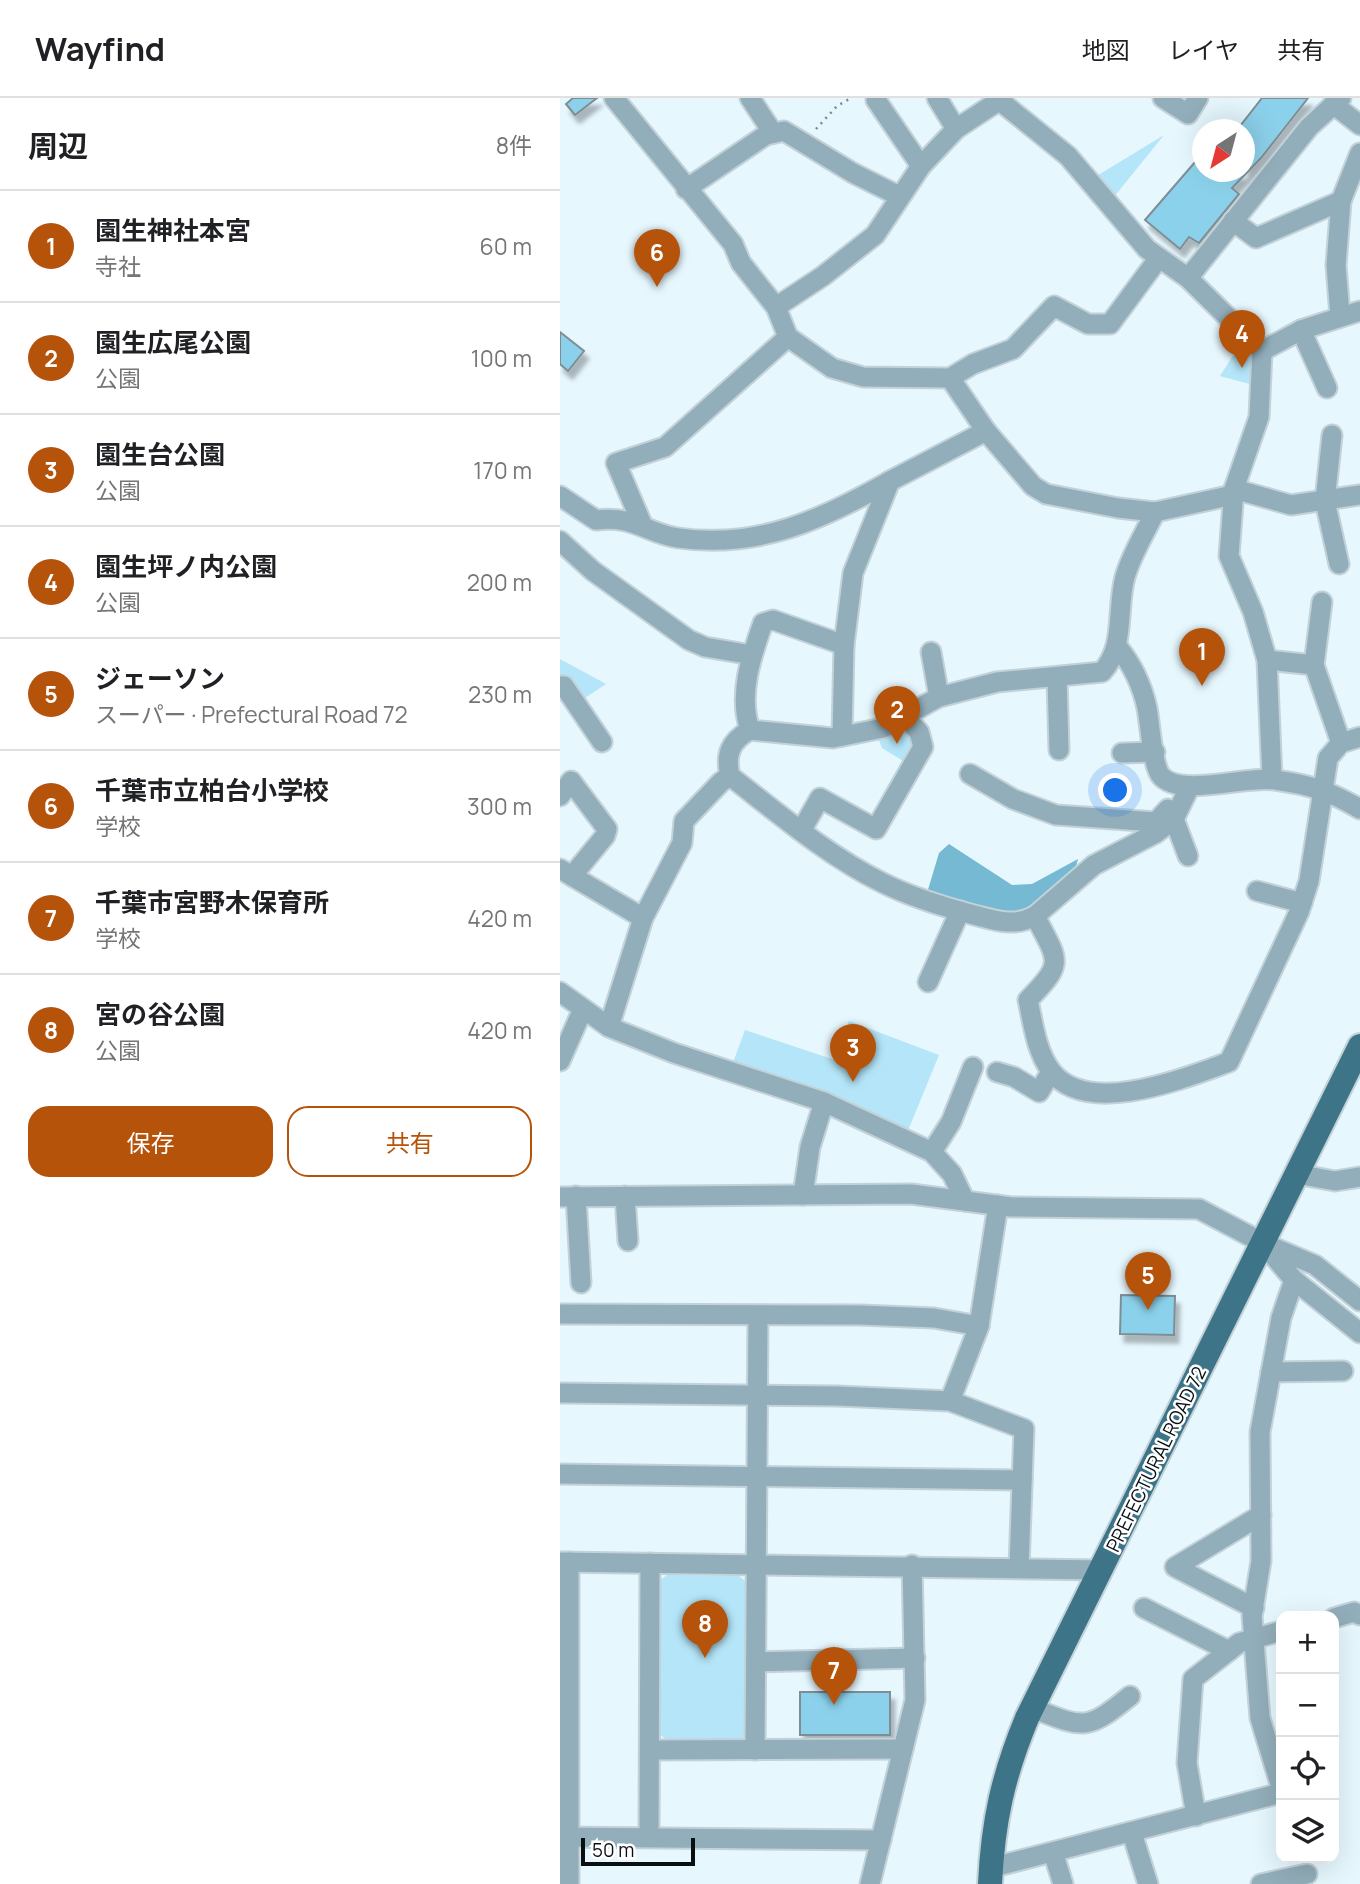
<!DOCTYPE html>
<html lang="ja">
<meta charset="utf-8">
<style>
:root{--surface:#fff;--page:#f6f6f6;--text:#202124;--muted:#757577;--line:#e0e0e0;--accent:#b45309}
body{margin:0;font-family:Manrope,"Noto Sans JP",sans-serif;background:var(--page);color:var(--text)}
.controls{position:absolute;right:21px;bottom:21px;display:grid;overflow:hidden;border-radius:14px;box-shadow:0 7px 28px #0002}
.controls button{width:63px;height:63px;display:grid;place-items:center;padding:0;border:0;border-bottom:2px solid var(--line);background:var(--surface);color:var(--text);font:35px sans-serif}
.compass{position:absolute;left:632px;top:21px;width:63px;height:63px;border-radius:50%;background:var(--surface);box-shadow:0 7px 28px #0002;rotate:216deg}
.scale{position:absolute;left:21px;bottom:18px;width:114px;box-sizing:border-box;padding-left:7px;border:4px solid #0a1012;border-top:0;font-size:19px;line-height:24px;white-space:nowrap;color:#0a1012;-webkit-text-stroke:5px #fff;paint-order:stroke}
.you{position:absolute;left:556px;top:693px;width:24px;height:24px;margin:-18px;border:5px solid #fff;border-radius:50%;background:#1a73e8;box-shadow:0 0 0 10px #1a73e833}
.badge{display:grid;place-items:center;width:46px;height:46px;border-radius:50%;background:var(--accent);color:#fff;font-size:23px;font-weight:700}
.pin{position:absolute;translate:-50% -58px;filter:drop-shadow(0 2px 4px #0008)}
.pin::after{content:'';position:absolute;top:37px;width:24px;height:21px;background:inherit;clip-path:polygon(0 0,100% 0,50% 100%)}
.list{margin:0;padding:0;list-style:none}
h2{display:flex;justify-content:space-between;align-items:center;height:91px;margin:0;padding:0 28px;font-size:30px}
h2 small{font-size:23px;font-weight:400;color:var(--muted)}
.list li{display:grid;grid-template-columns:46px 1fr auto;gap:21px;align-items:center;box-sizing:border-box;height:112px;padding:0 28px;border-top:2px solid var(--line)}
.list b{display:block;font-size:26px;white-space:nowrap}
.list p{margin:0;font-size:23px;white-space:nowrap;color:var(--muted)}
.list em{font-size:23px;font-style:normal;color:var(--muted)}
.actions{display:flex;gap:14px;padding:21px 28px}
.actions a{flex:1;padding:16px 0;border:2px solid var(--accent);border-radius:21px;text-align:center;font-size:24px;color:var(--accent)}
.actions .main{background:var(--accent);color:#fff}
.icon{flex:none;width:38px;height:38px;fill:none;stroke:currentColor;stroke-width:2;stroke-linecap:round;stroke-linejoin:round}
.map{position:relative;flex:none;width:800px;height:1786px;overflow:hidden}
header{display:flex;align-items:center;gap:42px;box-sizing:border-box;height:98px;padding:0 35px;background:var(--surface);border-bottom:2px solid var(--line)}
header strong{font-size:33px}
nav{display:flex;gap:38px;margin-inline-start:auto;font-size:24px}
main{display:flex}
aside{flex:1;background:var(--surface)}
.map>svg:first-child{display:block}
.green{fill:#b5e5f8}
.forest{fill:#75b9d3}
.building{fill:#8cd1eb;stroke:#7f8e94;stroke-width:2;filter:url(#shadow)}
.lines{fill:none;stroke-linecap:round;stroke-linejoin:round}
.minor-casing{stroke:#c3d2d8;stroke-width:23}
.major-casing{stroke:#c3d2d8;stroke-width:28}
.path{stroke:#7c888d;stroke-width:2.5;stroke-dasharray:2 5;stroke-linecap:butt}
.minor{stroke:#92aeba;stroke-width:19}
.major{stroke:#3d7488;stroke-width:24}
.labels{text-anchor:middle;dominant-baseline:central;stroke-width:5;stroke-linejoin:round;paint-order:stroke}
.street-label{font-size:19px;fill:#0a1012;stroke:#fff}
</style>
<header>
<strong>Wayfind</strong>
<nav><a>地図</a><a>レイヤ</a><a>共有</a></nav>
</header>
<main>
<aside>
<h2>周辺<small>8件</small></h2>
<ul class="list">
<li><span class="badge">1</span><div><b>園生神社本宮</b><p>寺社</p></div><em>60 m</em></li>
<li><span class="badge">2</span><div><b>園生広尾公園</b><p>公園</p></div><em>100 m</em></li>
<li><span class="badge">3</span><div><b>園生台公園</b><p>公園</p></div><em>170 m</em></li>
<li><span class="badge">4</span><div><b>園生坪ノ内公園</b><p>公園</p></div><em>200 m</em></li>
<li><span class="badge">5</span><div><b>ジェーソン</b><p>スーパー · Prefectural Road 72</p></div><em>230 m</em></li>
<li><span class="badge">6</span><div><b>千葉市立柏台小学校</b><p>学校</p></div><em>300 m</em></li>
<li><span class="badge">7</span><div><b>千葉市宮野木保育所</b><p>学校</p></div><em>420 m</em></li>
<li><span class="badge">8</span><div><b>宮の谷公園</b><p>公園</p></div><em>420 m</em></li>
</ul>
<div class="actions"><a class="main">保存</a><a>共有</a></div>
</aside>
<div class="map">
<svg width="800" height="1786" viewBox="0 0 800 1786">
<defs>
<filter id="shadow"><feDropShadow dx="4.5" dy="8" stdDeviation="2" flood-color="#0004"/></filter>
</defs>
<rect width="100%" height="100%" fill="#e6f7fe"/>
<g class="green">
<path d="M604,37L553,100L535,79Z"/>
<path d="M681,245L700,262L697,288L660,278Z"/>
<path d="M0,561L46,586L22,602L0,582Z"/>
<path d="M345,630L354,641L356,652L348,666L322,650L318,640Z"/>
<path d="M289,923L379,957L347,1035L171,970L185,932L275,962Z"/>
<path d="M107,1477L179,1478L190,1487L191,1634L181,1646L110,1644L99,1636V1483Z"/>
</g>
<path class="forest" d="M389,746L452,787L472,786L518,761L515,772L469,812L439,817L367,795L379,755Z"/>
<g class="building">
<path d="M13,0H37L15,17L6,6Z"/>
<path d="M702,0H748L701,60L672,90L679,96L639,145L629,139L620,151L585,122L642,56V74H684V32H677Z"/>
<path d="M0,234L24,253L8,273L0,266Z"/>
<path d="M561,1197L615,1198L614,1237L560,1236Z"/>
<rect x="240" y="1594" width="90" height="43"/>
</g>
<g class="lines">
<defs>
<g id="minor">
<path d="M54,0L173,146L181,165L216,209L228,239L105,349L56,365L82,426"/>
<path d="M190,0L213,35"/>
<path d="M377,0L396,31"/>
<path d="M603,0L628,16L638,0"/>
<path d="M316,2L361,68"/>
<path d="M440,3L508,58L587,151L628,180L702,253L741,232L800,213"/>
<path d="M773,6L800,27"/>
<path d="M126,91L206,37L224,33L293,75L339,98"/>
<path d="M673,123L696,140L781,103"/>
<path d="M628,180L749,29L781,0"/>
<path d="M216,209L263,178L315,137L361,68L396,31L443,0"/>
<path d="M780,218L776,167L781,103L800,55"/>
<path d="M741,232L767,290"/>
<path d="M228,239L272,270L303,279L390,280L413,266L453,251L494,208L528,226H550L598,161"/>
<path d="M702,253L699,319L674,391L669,458L693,514L707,562L712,681"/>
<path d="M390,280L426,333L473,388L486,396L558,410L595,414L673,397"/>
<path d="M772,337L765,403L779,466"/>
<path d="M674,391L731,407L800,397"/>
<path d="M0,398L36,422C73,417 86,435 118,440C198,451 262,422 330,383"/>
<path d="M0,443L33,473L129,542L145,549L192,557"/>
<path d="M762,504L754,567L781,645"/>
<path d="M284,547L213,522L203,525C191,559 178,597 190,632L273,640L323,630L379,599L437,584L542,574C566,548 556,512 565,479C571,457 585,435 595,414"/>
<path d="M557,548C572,566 582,587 587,610C590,625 592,667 601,678C621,700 686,677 715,682C751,687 769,693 800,711"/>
<path d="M371,554L379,599"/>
<path d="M707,562L754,567"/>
<path d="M497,579L499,652"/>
<path d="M0,588H4L42,644"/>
<path d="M190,632C170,643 165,657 170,678C219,716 268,758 323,785C351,799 384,809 414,817C437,823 454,829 475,818L534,767L596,735L614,721L630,688"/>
<path d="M282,638L284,547L293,475L330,383L426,333"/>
<path d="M562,655L595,654"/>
<path d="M410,676L453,701L496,717L596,724L608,711"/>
<path d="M0,698L11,683L47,731L45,738L12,778L0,771"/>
<path d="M614,721L628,758"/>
<path d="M241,733L260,700L316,731L363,649L359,634L345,619"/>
<path d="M12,778L83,820"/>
<path d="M697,793L742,805"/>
<path d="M475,818C499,864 505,864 468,902C473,925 476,953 491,973C527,1020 625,980 669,964L739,814L749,783L768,660L781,645L800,639"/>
<path d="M368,884L400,813"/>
<path d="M0,894L49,929L114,955L264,1004L372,1054L392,1076L405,1103"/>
<path d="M49,929L83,820L122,745L124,723L161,684L170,678"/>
<path d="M0,963L23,911"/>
<path d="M437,974L454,979L479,994L491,974"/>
<path d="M372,1054L391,1024L413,969"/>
<path d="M736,1076L775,1083L800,1079"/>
<path d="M243,1097L250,1049L264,1004"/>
<path d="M16,1098L21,1185"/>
<path d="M65,1098L68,1143"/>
<path d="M0,1099L351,1096L451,1109L639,1111L703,1145L755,1167L800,1203"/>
<path d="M706,1149L734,1182L800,1235"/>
<path d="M0,1216L300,1217L374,1220L419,1228"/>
<path d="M711,1274L783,1273"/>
<path d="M0,1295L278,1298L390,1303L464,1331L459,1469"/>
<path d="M390,1303L419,1228L438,1107"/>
<path d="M0,1376L462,1382"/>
<path d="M0,1464L542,1472"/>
<path d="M9,1464V1786"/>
<path d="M584,1510L669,1553"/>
<path d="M694,1510L615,1469L701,1417"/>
<path d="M774,1520L794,1514L800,1517"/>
<path d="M196,1564L355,1560"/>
<path d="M472,1610C523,1630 526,1634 570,1598"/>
<path d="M90,1652L343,1651"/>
<path d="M195,1652L198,1218"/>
<path d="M721,1689L700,1620L692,1518L701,1463L700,1334L721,1220L734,1182"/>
<path d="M636,1718L627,1665L633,1581L679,1545L721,1533"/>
<path d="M572,1735L588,1786"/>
<path d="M89,1738L90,1465"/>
<path d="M0,1739L321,1742"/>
<path d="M493,1754L503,1786"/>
<path d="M430,1770L721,1695"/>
<path d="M310,1786L355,1602L352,1467"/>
<path d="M701,1786L747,1776"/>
</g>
<path id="major" d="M430,1786C433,1723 443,1678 467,1620L800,948"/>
</defs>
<use href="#minor" class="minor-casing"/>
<use href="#major" class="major-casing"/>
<path class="path" d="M256,31L277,8L291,0"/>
<use href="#minor" class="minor"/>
<use href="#major" class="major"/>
</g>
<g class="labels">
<g class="street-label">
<text transform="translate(596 1361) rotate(-64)">PREFECTURAL ROAD 72</text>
</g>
</g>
</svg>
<div class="controls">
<button>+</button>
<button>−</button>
<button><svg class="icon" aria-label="locate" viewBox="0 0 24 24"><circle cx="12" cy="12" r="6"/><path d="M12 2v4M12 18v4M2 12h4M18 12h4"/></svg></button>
<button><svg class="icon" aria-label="layers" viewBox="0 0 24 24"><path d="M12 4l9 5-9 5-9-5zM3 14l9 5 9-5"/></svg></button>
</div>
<svg class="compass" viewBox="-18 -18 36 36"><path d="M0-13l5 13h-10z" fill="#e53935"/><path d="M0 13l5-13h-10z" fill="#757577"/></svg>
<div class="scale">50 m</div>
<div class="you"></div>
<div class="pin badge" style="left:642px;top:588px">1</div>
<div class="pin badge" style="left:337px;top:646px">2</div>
<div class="pin badge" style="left:293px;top:984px">3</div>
<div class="pin badge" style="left:682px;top:270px">4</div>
<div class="pin badge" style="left:588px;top:1212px">5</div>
<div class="pin badge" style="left:97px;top:189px">6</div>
<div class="pin badge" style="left:274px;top:1607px">7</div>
<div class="pin badge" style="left:145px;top:1560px">8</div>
</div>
</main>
